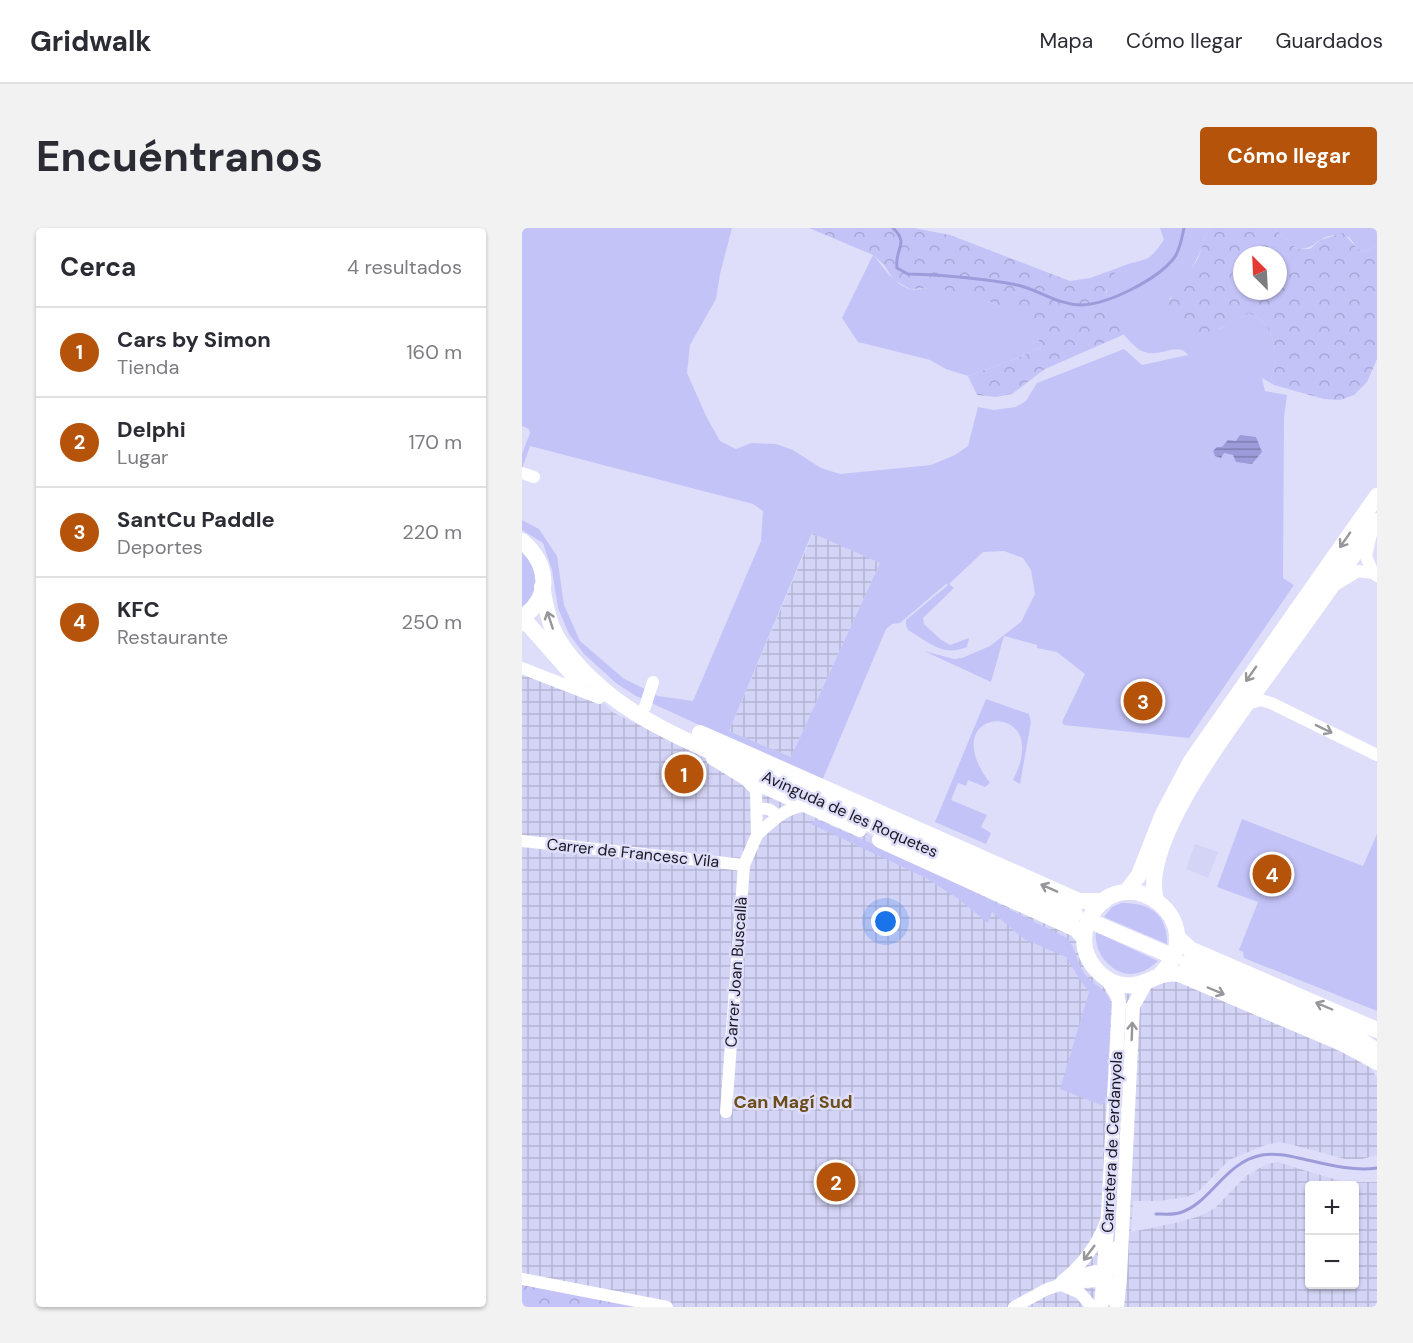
<!DOCTYPE html>
<html lang="es">
<meta charset="utf-8">
<style>
:root{--surface:#fff;--page:#f2f2f3;--text:#2b2b33;--muted:#7c7c81;--line:#e1e1e2;--accent:#b45309}
body{margin:0;font-family:"DM Sans",sans-serif;background:var(--page);color:var(--text)}
.controls{position:absolute;right:18px;bottom:18px;display:grid;overflow:hidden;border-radius:6px;box-shadow:0 2px 4px #0004}
.controls button{width:54px;height:54px;display:grid;place-items:center;padding:0;border:0;border-bottom:2px solid var(--line);background:var(--surface);color:var(--text);font:30px sans-serif}
.compass{position:absolute;left:711px;top:18px;width:54px;height:54px;border-radius:50%;background:var(--surface);box-shadow:0 2px 4px #0004;rotate:336deg}
.you{position:absolute;left:364px;top:694px;width:21px;height:21px;margin:-15px;border:4px solid #fff;border-radius:50%;background:#1a73e8;box-shadow:0 0 0 9px #1a73e833}
.badge{display:grid;place-items:center;width:39px;height:39px;border-radius:50%;background:var(--accent);color:#fff;font-size:20px;font-weight:700}
.pin{position:absolute;translate:-50% -50%;border:3px solid #fff;box-shadow:0 2px 6px #0006}
.list{margin:0;padding:0;list-style:none}
h2{display:flex;justify-content:space-between;align-items:center;height:78px;margin:0;padding:0 24px;font-size:26px}
h2 small{font-size:20px;font-weight:400;color:var(--muted)}
.list li{display:grid;grid-template-columns:39px 1fr auto;gap:18px;align-items:center;box-sizing:border-box;height:90px;padding:0 24px;border-top:2px solid var(--line)}
.list b{display:block;font-size:22px;white-space:nowrap}
.list p{margin:0;font-size:20px;white-space:nowrap;color:var(--muted)}
.list em{font-size:20px;font-style:normal;color:var(--muted)}
.map{position:relative;flex:none;width:855px;height:1079px;overflow:hidden;border-radius:6px}
header{display:flex;align-items:center;gap:36px;box-sizing:border-box;height:84px;padding:0 30px;background:var(--surface);border-bottom:2px solid var(--line)}
header strong{font-size:28px}
nav{display:flex;gap:33px;margin-inline-start:auto;font-size:21px}
.intro{display:flex;align-items:center;justify-content:space-between;box-sizing:border-box;height:144px;padding:0 36px}
h1{margin:0;font-size:42px}
.button{padding:15px 27px;border-radius:6px;background:var(--accent);color:#fff;font-size:21px;font-weight:700}
main{display:flex;gap:36px;padding:0 36px}
aside{flex:1;background:var(--surface);border-radius:6px;box-shadow:0 2px 4px #0004}
.map>svg:first-child{display:block}
.built{fill:#d4d4f7}
.industrial{fill:url(#industrial-grid);fill-rule:evenodd}
.grass{fill:#c4c3f8;fill-rule:evenodd}
.forest{fill:url(#forest-crowns);fill-rule:evenodd}
.water{fill:url(#water-rules)}
.lines{fill:none;stroke-linecap:round;stroke-linejoin:round}
.stream{stroke:#9e9bdb;stroke-width:3}
.minor{stroke:#fff;stroke-width:12}
.tertiary{stroke:#fff;stroke-width:14}
.secondary{stroke:#fff;stroke-width:16}
.oneway{stroke:#97979b}
.labels{text-anchor:middle;dominant-baseline:central;stroke-width:5;stroke-linejoin:round;paint-order:stroke}
.street-label{font-size:16px;fill:#181721;stroke:#dedefa}
.neighbourhood-label{font-size:18px;font-weight:bold;fill:#6c4c18;stroke:#dedefa}
</style>
<header>
<strong>Gridwalk</strong>
<nav><a>Mapa</a><a>Cómo llegar</a><a>Guardados</a></nav>
</header>
<div class="intro"><h1>Encuéntranos</h1><a class="button">Cómo llegar</a></div>
<main>
<aside>
<h2>Cerca<small>4 resultados</small></h2>
<ul class="list">
<li><span class="badge">1</span><div><b>Cars by Simon</b><p>Tienda</p></div><em>160 m</em></li>
<li><span class="badge">2</span><div><b>Delphi</b><p>Lugar</p></div><em>170 m</em></li>
<li><span class="badge">3</span><div><b>SantCu Paddle</b><p>Deportes</p></div><em>220 m</em></li>
<li><span class="badge">4</span><div><b>KFC</b><p>Restaurante</p></div><em>250 m</em></li>
</ul>
</aside>
<div class="map">
<svg width="855" height="1079" viewBox="0 0 855 1079">
<defs>
<pattern id="industrial-grid" width="8" height="8" patternUnits="userSpaceOnUse" patternTransform="scale(1.5)"><rect width="8" height="8" fill="#d4d4f7"/><path d="M0 4h8M4 0v8" fill="none" stroke="#b5b5d3"/></pattern>
<pattern id="forest-crowns" width="20" height="18" patternUnits="userSpaceOnUse" patternTransform="scale(1.5)"><rect width="20" height="18" fill="#c4c3f8"/><path d="M2 6a3 3 0 1 1 6 0M12 15a3 3 0 1 1 6 0" fill="none" stroke="#a8a7d4"/></pattern>
<pattern id="water-rules" width="6" height="5" patternUnits="userSpaceOnUse" patternTransform="scale(1.5)"><rect width="6" height="5" fill="#9e9bdb"/><path d="M0 2.5h6" fill="none" stroke="#807db1"/></pattern>
</defs>
<rect width="100%" height="100%" fill="#dedefa"/>
<path class="built" d="M673,616L696,624L686,650L664,641Z"/>
<g class="industrial">
<path d="M291,305L358,335L269,529L207,503Z"/>
<path d="M0,440L77,470L90,484L338,603L554,701L563,721L593,755L639,746L847,836L855,851V927L840,931H823L771,917L758,914L743,917L707,932L676,964L665,969L637,973H611L609,1004L653,995L678,988L693,980L724,948L745,936L755,934L822,954H855V1079H145L0,1051ZM788,958H832V1056H788Z"/>
</g>
<g class="grass">
<path d="M0,0H210L198,46L194,71L168,117L165,145L185,190L198,213L214,221L229,215L254,216L271,222L299,240L318,246L409,237L433,227L446,218L456,179L472,182L494,179L504,173L515,155L602,121L620,137L666,127C654,111 635,135 615,120C608,115 589,92 586,84C583,72 584,53 592,44C600,35 616,35 626,30C632,27 637,18 642,12L638,0H689C680,8 681,20 675,30C668,45 659,59 647,71L698,101L727,85C753,95 758,127 749,151L752,157L740,150L743,163L765,167L762,189L761,350L772,357L667,510L542,497L540,494L563,446L535,424L515,420V417L482,408L469,454L402,423L432,431L440,430L468,418L499,394L513,366L509,342L501,330L482,323L461,324L427,356L432,360L401,390L402,396L418,411L428,417L447,410L445,419C420,429 408,415 386,402L384,397V392L426,357L424,356L378,395L370,396L364,401L300,553L114,468L94,455L62,426L47,406L36,380L30,342L21,315L0,302V292L17,301L35,328L42,377L58,413L101,450L136,468L171,473L239,313L241,283L231,276L8,218L0,241V226L8,205L7,201L0,198ZM290,305L358,335L269,529L207,503Z"/>
<path d="M752,0H855V17L844,24L836,21L827,9C820,8 813,7 807,8C792,12 794,21 775,21Z"/>
<path d="M351,27C362,39 371,56 388,61C397,63 407,59 416,60C439,63 500,82 513,101C516,106 518,114 519,119L496,130L446,148L424,141L408,132L336,114L320,90Z"/>
<path d="M0,322L14,340L16,357L0,383Z"/>
<path d="M464,471L507,486L509,494L498,556L491,552C494,545 498,538 499,530C512,472 414,484 468,555L463,559L446,552L444,558L436,555L429,572L465,587L459,599L469,605L464,616L413,594Z"/>
<path d="M720,591L841,638L855,606V783L722,730L721,724L717,722L736,674L695,659Z"/>
<path d="M295,592L386,631L545,710C555,721 555,739 566,750C576,760 583,759 589,775L585,873L579,877L538,861L567,764L560,755L544,729L502,711L470,684L466,695L435,670L404,650L287,595Z"/>
<path d="M599,675C628,675 645,685 645,716L582,689L590,679Z"/>
<path d="M574,704L636,733C630,738 624,743 616,745C593,751 571,726 574,704Z"/>
</g>
<g class="forest">
<path d="M287,0H392L428,7L548,53L568,50L612,34L593,44L584,63L587,85L603,106L523,141L490,166L474,169L455,167L446,148L496,130L519,119L513,101L493,86L468,74L416,60L388,61L372,52L362,37L351,27Z"/>
<path d="M689,0H752L775,21H788L798,12L821,5L836,21L844,24L855,17V131L845,154L832,167L818,172L802,171L752,157L749,151C758,127 753,95 727,85C707,96 679,117 658,97C652,91 648,86 645,78C651,62 668,46 676,30C681,19 680,8 689,0ZM720,27H756V63H720Z"/>
<path d="M0,1051L123,1079H0Z"/>
</g>
<path class="water" d="M718,207L734,209L740,224L730,236L714,234L711,227L702,225L699,230L693,228L691,223L695,219H700L706,212L714,213Z"/>
<g class="lines">
<g class="stream">
<path d="M371,0C388,16 372,21 375,40L386,46C421,47 460,50 495,57C518,62 535,77 560,77C587,76 636,51 652,30C658,22 660,10 662,0"/>
<path d="M634,986C641,986 650,987 657,985C689,976 702,934 740,927C757,924 774,930 790,933C811,938 834,943 855,940"/>
</g>
<g class="minor">
<path d="M0,245L12,249"/>
<path d="M849,306L844,328L851,345"/>
<path d="M815,356L836,343L851,345L855,348"/>
<path d="M0,440L77,470"/>
<path d="M725,476L739,472L749,475L855,527"/>
<path d="M123,479L131,454"/>
<path d="M190,531L224,552L338,603"/>
<path d="M235,581C245,580 249,580 255,589"/>
<path d="M235,607C248,595 261,581 280,578"/>
<path d="M0,613L222,637"/>
<path d="M204,884L222,637L235,607L234,562L224,552"/>
<path d="M0,1051L145,1079"/>
<path d="M557,1051L561,1054L578,1053L590,1040L594,1019"/>
<path d="M540,1053C560,1037 575,1018 584,993"/>
<path d="M537,1056L558,1065L570,1079"/>
<path d="M492,1079L525,1061L557,1051L562,1046L573,1043C587,1048 590,1057 590,1072"/>
</g>
<g class="tertiary">
<path d="M579,1079L586,985L597,776L596,769L585,751"/>
<path d="M595,1079L598,1048L611,778L624,755"/>
</g>
<g class="secondary">
<path d="M0,313C26,335 31,369 0,389"/>
<path d="M20,359C23,373 25,387 30,399C41,425 67,450 89,468C130,500 182,520 229,542C336,592 445,638 553,686"/>
<path d="M0,394L7,397L59,456"/>
<path d="M178,505L557,673H582"/>
<path d="M358,612L554,701L562,710"/>
<path d="M604,664L617,647L641,586L669,533L855,268"/>
<path d="M634,672C616,609 727,475 763,423C794,380 825,337 855,293"/>
<path d="M575,696L643,725"/>
<path d="M655,709L668,721L855,802"/>
<path d="M665,735L828,804L854,823"/>
<path d="M639,746C691,694 605,629 570,686C563,696 561,709 563,721C567,737 580,751 596,756C622,763 634,742 657,746L820,815L855,834"/>
</g>
</g>
<defs><path id="oneway-shaft" d="M-6 0H5M1.5-3L5.5 0L1.5 3" fill="none" stroke-width="1.6" stroke-linecap="round" stroke-linejoin="round" transform="scale(1.5)"/></defs>
<g class="oneway">
<use href="#oneway-shaft" transform="translate(823 312) rotate(125)"/>
<use href="#oneway-shaft" transform="translate(28 392) rotate(-108)"/>
<use href="#oneway-shaft" transform="translate(729 446) rotate(125)"/>
<use href="#oneway-shaft" transform="translate(802 501) rotate(26)"/>
<use href="#oneway-shaft" transform="translate(527 660) rotate(-156)"/>
<use href="#oneway-shaft" transform="translate(694 763) rotate(23)"/>
<use href="#oneway-shaft" transform="translate(802 778) rotate(-157)"/>
<use href="#oneway-shaft" transform="translate(610 803) rotate(-88)"/>
<use href="#oneway-shaft" transform="translate(567 1025) rotate(127)"/>
</g>
<g class="labels">
<g class="street-label">
<text transform="translate(328 586) rotate(24)">Avinguda de les Roquetes</text>
<text transform="translate(111 625) rotate(6)">Carrer de Francesc Vila</text>
<text transform="translate(214 744) rotate(-86)">Carrer Joan Buscallà</text>
<text transform="translate(590 914) rotate(-87)">Carretera de Cerdanyola</text>
</g>
<g class="neighbourhood-label">
<text x="271" y="874">Can Magí Sud</text>
</g>
</g>
</svg>
<div class="controls">
<button>+</button>
<button>−</button>
</div>
<svg class="compass" viewBox="-18 -18 36 36"><path d="M0-13l5 13h-10z" fill="#e53935"/><path d="M0 13l5-13h-10z" fill="#7c7c81"/></svg>
<div class="you"></div>
<div class="pin badge" style="left:162px;top:546px">1</div>
<div class="pin badge" style="left:314px;top:954px">2</div>
<div class="pin badge" style="left:621px;top:473px">3</div>
<div class="pin badge" style="left:750px;top:646px">4</div>
</div>
</main>
